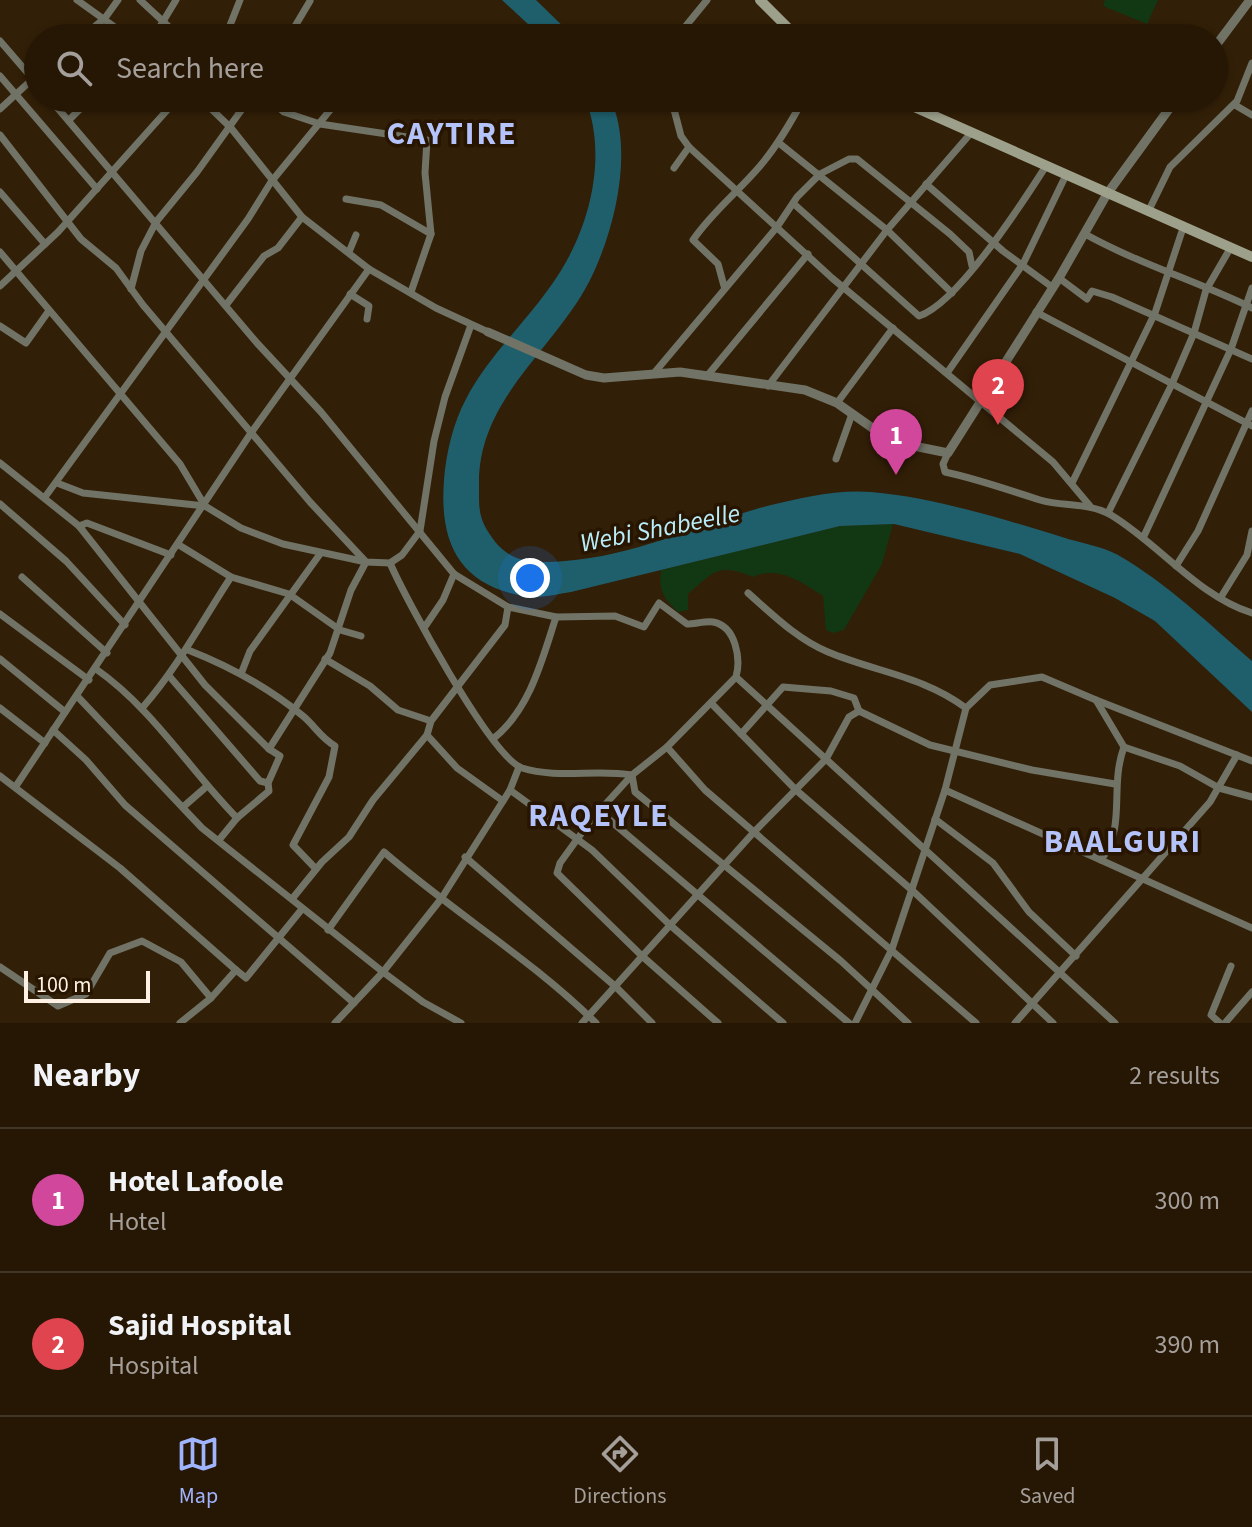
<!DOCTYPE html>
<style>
:root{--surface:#261705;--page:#322413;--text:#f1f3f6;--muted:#a49f9a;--line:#423627;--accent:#a0b3fd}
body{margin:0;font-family:"Source Sans 3",sans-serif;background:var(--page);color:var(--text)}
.scale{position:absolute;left:24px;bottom:20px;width:126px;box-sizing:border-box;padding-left:8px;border:4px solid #fff2e4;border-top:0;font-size:22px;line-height:28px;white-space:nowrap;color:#fff2e4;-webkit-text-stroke:6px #281500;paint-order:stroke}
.you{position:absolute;left:530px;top:578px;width:28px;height:28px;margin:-20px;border:6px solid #fff;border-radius:50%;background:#1a73e8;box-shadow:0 0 0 12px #1a73e833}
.badge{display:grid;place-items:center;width:52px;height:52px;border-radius:50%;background:var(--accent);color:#fff;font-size:26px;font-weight:700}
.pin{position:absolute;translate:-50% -66px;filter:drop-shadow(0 2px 4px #0008)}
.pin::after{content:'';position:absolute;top:42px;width:28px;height:24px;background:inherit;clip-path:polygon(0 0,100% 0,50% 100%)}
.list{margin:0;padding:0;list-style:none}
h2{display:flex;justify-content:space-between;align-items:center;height:104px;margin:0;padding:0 32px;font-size:34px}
h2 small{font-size:26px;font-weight:400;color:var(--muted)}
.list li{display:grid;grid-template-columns:52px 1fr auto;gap:24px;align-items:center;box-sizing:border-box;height:144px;padding:0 32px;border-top:2px solid var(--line)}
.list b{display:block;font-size:30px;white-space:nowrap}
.list p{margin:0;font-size:26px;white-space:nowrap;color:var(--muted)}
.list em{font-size:26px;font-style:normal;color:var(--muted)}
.icon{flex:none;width:44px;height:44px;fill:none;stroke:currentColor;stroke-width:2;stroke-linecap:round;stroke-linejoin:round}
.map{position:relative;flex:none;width:1252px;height:1023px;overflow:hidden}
.search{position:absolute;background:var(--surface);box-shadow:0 2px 6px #0004;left:24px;right:24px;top:24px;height:88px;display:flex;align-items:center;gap:20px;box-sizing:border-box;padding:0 28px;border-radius:44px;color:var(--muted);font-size:30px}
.sheet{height:392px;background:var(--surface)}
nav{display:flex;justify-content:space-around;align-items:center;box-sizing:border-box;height:112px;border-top:2px solid var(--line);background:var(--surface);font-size:22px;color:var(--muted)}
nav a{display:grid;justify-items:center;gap:4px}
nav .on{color:var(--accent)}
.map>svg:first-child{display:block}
.green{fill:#113813}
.water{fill:#1f5f6c}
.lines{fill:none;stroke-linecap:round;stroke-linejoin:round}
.minor{stroke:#707365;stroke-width:7}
.tertiary{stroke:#707365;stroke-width:9}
.secondary{stroke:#9da18b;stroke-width:10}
.labels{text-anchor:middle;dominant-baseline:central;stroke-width:7;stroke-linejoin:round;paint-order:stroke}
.water-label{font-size:26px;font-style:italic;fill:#b8edf9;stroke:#281500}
.district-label{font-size:32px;font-weight:bold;letter-spacing:2px;fill:#b4c3fa;stroke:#281500}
</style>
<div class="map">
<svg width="1252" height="1023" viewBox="0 0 1252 1023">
<rect width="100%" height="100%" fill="#321f07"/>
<g class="green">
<path d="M1105,0H1158L1147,24L1103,6Z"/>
<path d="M893,524L882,564L844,630L833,633L826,630L823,596C801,582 779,565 753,577C718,563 715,571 688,594V610L678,612C664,599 658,590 661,570L840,526Z"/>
</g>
<g class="water">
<path d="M502,0H536L575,38H543Z"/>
<path d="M585,98H610C635,150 614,233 589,282C553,351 477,400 479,486C479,503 478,515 487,530C507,563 527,564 565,561C634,556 701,524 767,506C799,498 838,489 871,492C933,497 1003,519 1062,537C1080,543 1102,546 1118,555C1168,584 1209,624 1252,661V712L1155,621L1115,598L1020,554L894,524L840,526L571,592C558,594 542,598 529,597C460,587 439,544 444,480C446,454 453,423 466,399C492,349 539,311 566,262C593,214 606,150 585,98Z"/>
</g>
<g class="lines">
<g class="minor">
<path d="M77,0L130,38"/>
<path d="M140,0L181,38"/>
<path d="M81,38L105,18L118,0"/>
<path d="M153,38L176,0"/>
<path d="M225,38L240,0"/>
<path d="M288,38L310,1"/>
<path d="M676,38L707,0"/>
<path d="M0,41L38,85"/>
<path d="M0,76L97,189"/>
<path d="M49,98L257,343L321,412L454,574L508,607L556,617L615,616L644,627L659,603L687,624C694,624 706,621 713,622C736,626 741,659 736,677L667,747L632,775L591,820L560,863L557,873L642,956L718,1023"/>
<path d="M200,98L231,128L302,217L369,269L436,308L488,332"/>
<path d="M268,98L284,112L320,124L427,140L425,173L431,234L411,292"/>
<path d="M671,98L681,136L689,147L832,278L1053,462L1090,506"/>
<path d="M1235,105L1252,115"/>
<path d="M0,109L38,74"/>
<path d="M69,120L91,98"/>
<path d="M0,135L81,239L116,268L143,305L310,502L366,562L351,590L330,653L269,749L205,685L79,526L0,463"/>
<path d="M779,143L887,230L952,293"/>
<path d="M674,168L689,147"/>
<path d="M926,184L1003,251L1052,287"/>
<path d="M0,192L45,244"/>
<path d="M346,199L381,205L431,234"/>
<path d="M794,204L919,316C957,304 1023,202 1046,166"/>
<path d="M1148,212L1170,167L1237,101L1252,63"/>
<path d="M1085,234C1139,264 1197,281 1252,308"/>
<path d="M0,252L180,464L205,506L241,528L283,544L366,562L390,563L402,555L420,531L434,441L445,397L471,325"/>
<path d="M349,252L356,235"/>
<path d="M1059,278L1087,299L1092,291L1112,297L1252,359"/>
<path d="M0,286L58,232L178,98"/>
<path d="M724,286L718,264L693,240C712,212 738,192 760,166C778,145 791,122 804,98"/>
<path d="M131,289L141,251L156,222L197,172L250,98"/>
<path d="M350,294L369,306L367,319"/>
<path d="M226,305L264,256L278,248L302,217"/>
<path d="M1036,312L1252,426"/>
<path d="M0,326L26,343L48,312"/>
<path d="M655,372L777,227L797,197L820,174L849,159H857L950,234L969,252L972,266"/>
<path d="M947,373L1023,264L1066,175"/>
<path d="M707,376L808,254"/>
<path d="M768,386L887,230L971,133"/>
<path d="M837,403L893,328"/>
<path d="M948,453L943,464L945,472C978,479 1008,490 1040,500C1064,507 1088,502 1111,515C1159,544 1198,596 1252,613"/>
<path d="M836,459L852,414"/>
<path d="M57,483L83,493L205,506"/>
<path d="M1072,483L1155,313L1183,228"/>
<path d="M45,497L248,219L271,182L340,98"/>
<path d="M0,504L66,561L125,625"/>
<path d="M1108,513L1171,386L1194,333L1206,290L1231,247"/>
<path d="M79,526L87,523L171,555"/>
<path d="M1144,536L1231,349L1252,288"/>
<path d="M179,545L231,577L289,594L340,630L361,636"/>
<path d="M390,563C405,598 491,757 522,768C557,779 596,769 632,775L635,792L841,961L908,1023"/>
<path d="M1176,566L1198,531L1252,411"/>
<path d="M22,577L107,653"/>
<path d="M748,593C773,615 797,639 828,652C876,672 923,676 966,708"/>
<path d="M1221,597L1247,555L1252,531"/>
<path d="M0,614L89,680"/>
<path d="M424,628L443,600L454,574"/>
<path d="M188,650C229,666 269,688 303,716C315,726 320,737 335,746L329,777L293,845L316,869"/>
<path d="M0,659L65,712"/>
<path d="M325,659L370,686L398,710L431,721"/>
<path d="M96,669C153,709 189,769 237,818"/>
<path d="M241,674L250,651L320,554"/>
<path d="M170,677L260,781L268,783L280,756L269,749"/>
<path d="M736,677L1115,1023"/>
<path d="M78,697L202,828L383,972L423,1002L461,1023"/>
<path d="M1096,700L1252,761"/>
<path d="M711,703L796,790L913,891L1053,1023"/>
<path d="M143,707C178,667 202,621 231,577"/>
<path d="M0,708L45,743"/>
<path d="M53,730L86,760L125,805L354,1003"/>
<path d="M741,734L783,687L831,691L854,698L859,711"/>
<path d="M427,735L457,768L503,801"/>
<path d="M494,738C530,709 542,660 556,617"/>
<path d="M667,747L705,790L976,1023"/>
<path d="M0,776L120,868L236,970L211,998"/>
<path d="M16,786L251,433L369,269"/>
<path d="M510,790L592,850L670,925L783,1023"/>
<path d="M945,790L1252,928"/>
<path d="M183,807L206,787"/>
<path d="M599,811L849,1023"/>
<path d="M935,819L993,863L1029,912L1076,956"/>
<path d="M219,840L237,818L269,791L268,783"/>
<path d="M465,857L616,987L652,1023"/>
<path d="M1101,860C1127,826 1109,788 1124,747"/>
<path d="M292,899L322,862L349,837L373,800L427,735L431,721L505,625L508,607"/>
<path d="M328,930L384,852C453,912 531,959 596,1023"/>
<path d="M0,967L58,1006L86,994L110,953L142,941L181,962L211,998L180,1023"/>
<path d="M236,970L246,978L302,909"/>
<path d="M335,1023L383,972L441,899L510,790L519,767"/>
<path d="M582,1023L754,832L826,759L849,717L859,711L930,745L1032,770L1115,784"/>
<path d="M855,1023L892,949L945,790L966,708L990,685L1042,677L1096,700L1124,747L1180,766L1219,788L1252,797"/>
<path d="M1015,1023L1210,802L1237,755"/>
<path d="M1220,1023L1211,1015L1231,966"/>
<path d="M1225,1023L1252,992"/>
</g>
<g class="tertiary">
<path d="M1214,48L1250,0"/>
<path d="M488,332L586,375L604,378L680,372L805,390L837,403L878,432L904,444L948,453L1059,278L1107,194L1177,98"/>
</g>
<g class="secondary">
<path d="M760,0L798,38"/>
<path d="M894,98L1252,257"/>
</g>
</g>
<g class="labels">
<g class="water-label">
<text transform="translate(660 528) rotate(-11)">Webi Shabeelle</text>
</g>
<g class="district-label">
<text x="452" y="134">CAYTIRE</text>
<text x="599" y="816">RAQEYLE</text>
<text x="1123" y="842">BAALGURI</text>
</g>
</g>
</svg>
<div class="scale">100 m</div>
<div class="you"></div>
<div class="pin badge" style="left:896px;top:475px;background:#d1479c">1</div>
<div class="pin badge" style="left:998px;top:425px;background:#e0444e">2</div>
<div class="search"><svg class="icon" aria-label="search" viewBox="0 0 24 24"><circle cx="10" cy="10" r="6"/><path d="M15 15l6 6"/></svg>Search here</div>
</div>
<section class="sheet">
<h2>Nearby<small>2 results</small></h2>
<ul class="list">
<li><span class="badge" style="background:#d1479c">1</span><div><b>Hotel Lafoole</b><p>Hotel</p></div><em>300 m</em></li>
<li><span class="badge" style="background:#e0444e">2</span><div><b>Sajid Hospital</b><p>Hospital</p></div><em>390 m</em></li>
</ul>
</section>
<nav>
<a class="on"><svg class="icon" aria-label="map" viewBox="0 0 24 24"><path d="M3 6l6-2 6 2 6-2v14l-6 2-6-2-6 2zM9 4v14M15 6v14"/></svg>Map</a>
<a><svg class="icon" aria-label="directions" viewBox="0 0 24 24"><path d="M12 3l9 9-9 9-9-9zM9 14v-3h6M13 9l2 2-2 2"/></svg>Directions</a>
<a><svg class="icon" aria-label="saved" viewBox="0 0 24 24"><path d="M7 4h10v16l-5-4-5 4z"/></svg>Saved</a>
</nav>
